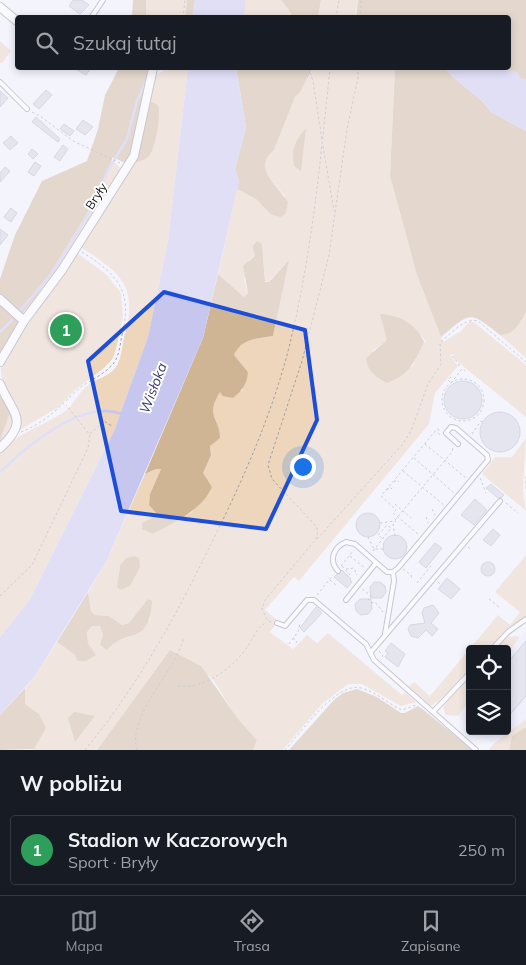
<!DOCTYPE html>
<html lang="pl">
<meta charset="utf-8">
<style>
:root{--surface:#171b24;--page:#242831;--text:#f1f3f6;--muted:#9ea1a6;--line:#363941;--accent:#8c9099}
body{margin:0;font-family:Mulish,sans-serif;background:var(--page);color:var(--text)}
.controls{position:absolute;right:15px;bottom:15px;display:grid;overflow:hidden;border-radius:5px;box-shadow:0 2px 8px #0003}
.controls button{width:45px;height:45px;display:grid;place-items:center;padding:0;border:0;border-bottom:1px solid var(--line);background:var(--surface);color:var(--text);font:25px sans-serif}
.you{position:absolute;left:302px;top:466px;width:18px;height:18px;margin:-12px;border:4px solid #fff;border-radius:50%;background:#1a73e8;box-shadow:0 0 0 8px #1a73e833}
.badge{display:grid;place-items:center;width:32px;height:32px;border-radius:50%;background:var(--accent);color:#fff;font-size:16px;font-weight:700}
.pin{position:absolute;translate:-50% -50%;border:2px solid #fff;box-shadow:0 1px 5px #0006}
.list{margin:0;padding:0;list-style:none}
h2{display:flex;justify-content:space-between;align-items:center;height:65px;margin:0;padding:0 20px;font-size:21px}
h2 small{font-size:16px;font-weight:400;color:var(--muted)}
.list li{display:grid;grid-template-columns:32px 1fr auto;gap:15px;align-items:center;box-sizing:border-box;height:70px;margin:0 10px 10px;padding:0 10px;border:1px solid var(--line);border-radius:5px}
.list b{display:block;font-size:19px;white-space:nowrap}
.list p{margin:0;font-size:16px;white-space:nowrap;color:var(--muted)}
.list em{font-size:16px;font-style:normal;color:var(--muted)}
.icon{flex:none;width:28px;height:28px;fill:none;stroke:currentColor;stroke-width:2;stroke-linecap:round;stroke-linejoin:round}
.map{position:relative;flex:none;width:526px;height:750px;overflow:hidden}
.search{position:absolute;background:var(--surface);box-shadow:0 2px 8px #0003;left:15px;right:15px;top:15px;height:55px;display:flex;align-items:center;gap:12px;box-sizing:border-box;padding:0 18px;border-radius:5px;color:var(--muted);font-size:19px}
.sheet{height:145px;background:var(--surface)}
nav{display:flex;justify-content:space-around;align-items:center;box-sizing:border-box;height:70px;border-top:1px solid var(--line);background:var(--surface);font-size:14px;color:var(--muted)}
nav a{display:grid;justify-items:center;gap:2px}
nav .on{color:var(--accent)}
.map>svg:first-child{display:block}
.built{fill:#eaeafc}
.green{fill:#edd6bb;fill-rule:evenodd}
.forest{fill:#d0b594}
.water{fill:#c7c6ee}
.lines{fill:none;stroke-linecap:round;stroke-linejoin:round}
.stream{stroke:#c7c6ee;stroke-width:2.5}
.building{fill:#d2d2dd;stroke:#b5b5c0}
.service-casing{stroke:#92929c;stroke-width:6}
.minor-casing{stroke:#92929c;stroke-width:10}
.path{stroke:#9d9da4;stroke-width:1;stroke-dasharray:2.5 2.5;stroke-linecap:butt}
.service{stroke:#fff;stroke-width:4}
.minor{stroke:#fff;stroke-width:8}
.marked{fill:none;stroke:#1d4ed8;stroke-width:4;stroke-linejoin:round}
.labels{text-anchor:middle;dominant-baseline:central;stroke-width:4;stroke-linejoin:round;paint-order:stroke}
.street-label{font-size:12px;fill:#0d0d10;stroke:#fff}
.water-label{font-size:14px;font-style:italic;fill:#3e396c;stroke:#fff}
</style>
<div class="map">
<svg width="526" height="750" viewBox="0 0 526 750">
<rect width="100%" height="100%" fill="#f4f4fd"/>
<g class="built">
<path d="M526,630V719L511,732L492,743L476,731H507V654Z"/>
<path d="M470,701V726L458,716Z"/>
</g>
<g class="green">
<path d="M146,0H187L185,17L146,18Z"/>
<path d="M246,0H281L291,13V17L244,18Z"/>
<path d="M321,0H358L355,17H318Z"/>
<path d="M0,41L11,51L2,63H0Z"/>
<path d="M169,68H188L168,241L148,337L114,431L29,601L0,637V453C7,447 13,440 20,436C35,427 51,421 64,412C73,406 78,393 87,386C95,379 109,377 116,367C121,360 122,347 124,338C139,286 121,273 79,246L135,163L143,160L149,101L154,76Z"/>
<path d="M313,68H395L390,176L417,275L443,342L461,331L470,321L475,323L526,365V417L454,359L453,354L450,355L458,366L435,393L429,424L299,581L294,577L265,610L278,621L270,632L293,649L307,635L317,643L328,633L402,695L405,692L416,702L401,706L362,684H348L322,704L283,750H253L257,740L238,720L212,678L170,650L97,750H31L34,749L39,714L25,704V688L35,676L57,642L75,655H96L88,643L87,632L92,626L100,625L103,635L113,642C131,637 142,634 151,617L135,615L129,623L122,625L109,616L95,615L91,611L88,592L106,562L145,474L156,469H161L150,494L149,505L156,513L155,516L142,523L153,534L192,512L212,487L202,474L211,455L210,446L219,438C219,415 205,416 220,391H242L248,372L234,355C242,338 257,339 273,336L288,261L268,282L265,281L262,244L255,256L249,260L244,280L248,293L244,297L218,274L237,189L256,199L273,215L285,196C272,183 255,165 274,150L295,97L312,72ZM381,314L421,335L426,342H424L412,367L372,351L388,340ZM120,566L133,580L130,586L117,587Z"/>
<path d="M111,160L119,166L121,172L57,274L22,316L21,315L37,295L91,207Z"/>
<path d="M76,252L107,275L121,293L123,317L116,349L113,358L104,368L75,390L60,406L20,430C13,421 0,380 1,368C4,343 59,276 76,252Z"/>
<path d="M526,312V358L500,335C515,335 519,324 526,312Z"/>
<path d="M11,410L15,424L0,445V441Z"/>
<path d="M526,438L523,490L526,511L482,474L495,457H512Z"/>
<path d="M526,555V617L508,628L488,649H470V669L441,699L431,706L409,687L414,682L430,696L498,615L510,625L520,612L495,592Z"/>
<path d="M516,636L520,637L507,654V649H494L508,637Z"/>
<path d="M470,675V701L458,716L446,715L443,709L444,705Z"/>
<path d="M526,719V727L512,736L509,750H489C491,743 518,726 526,719Z"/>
</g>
<g class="forest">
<path d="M133,0H146V17H132Z"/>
<path d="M187,0H195L193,17H185Z"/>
<path d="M281,0H321L318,17H291V13Z"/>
<path d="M358,0H526V80C515,78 508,69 496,68H508V18H356Z"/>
<path d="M119,68H151L130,159L125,163L113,157L91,207L37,295L21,315L0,295V279L15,235L42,181L87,161L98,129L105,95Z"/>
<path d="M236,68H313L300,92L295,97L274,150C252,168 278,186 288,202L286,213L281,217L272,215L256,199L237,189L239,181L235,169L246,127Z"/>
<path d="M395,68H445L453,77L482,101L491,112L526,131V312C519,324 515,335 500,335C469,310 471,312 441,337L417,275L390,176Z"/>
<path d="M149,101L158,105C161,116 156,147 149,156C145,160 140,161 135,163Z"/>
<path d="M306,128L301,171L294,166C291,150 295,140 306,128Z"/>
<path d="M257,241L262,244L265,282H269L289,260L273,336C257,339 242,338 234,355L248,372C247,384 242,391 233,398L223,396L220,392C205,416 219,416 220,438L210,446L211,455L203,473L212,487C202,510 175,522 153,534L142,529V523L155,516L156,513L149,505L150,494L161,469H156L145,474L203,338L218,274L244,297L248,293L243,266L255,256L253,246Z"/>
<path d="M0,303L19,322L0,356Z"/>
<path d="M380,314C399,315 417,324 424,342C415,362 408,376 387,383C376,377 367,371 366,358L387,340Z"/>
<path d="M0,388L11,410L0,441Z"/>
<path d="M134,556L139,558L140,567L130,586L121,590L117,587L120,566L126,558Z"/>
<path d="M88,592L91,611L95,615L109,616L122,625L129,623L148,599L152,601C149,648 126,627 107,650L100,645L103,635L100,626H92L87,632L88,643L96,655L86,661H78L75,655L57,642Z"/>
<path d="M170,650L201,666L238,719L257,740L253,750H97Z"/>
<path d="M25,688V704L39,714L46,728L34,749L0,750V715Z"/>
<path d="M357,689L377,697L401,713H405L418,706L421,708L473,750H289L334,700L343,693Z"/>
<path d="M74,712L95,716L75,742L68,718Z"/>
<path d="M526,727V750H509L512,736Z"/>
</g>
<g class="water">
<path d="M195,0H246L244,17H193Z"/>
<path d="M188,68H236L246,127L235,169L239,181L203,338L106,562L35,676L0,715V637L29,601L114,431L148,337L168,241Z"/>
<path d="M445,68H496L517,72L521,79L526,80V131L491,112L482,101L453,77Z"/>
</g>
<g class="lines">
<g class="stream">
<path d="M19,312L53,272L95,203L107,172L127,139L137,101L149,75"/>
<path d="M0,332L12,320"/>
<path d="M0,472C27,446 82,399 122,414"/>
</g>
</g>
<g class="building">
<path d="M73,0H82L89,5L80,14L69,6Z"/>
<path d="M74,68H91L86,75Z"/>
<path d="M46,90L52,95L39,109L33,104Z"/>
<path d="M0,91L8,98L0,107Z"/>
<path d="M36,117L60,139L58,142L32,122Z"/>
<path d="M83,120L93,127L85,135L76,129Z"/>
<path d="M64,124L74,131L70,136L60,129Z"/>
<path d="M11,136L18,143L10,150L3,143Z"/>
<path d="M63,145L68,149L60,161L54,157Z"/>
<path d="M32,149L38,154L33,159L28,154Z"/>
<path d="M35,162L41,166L34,176L28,172Z"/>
<path d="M5,167L10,171L0,182V173Z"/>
<path d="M11,208L17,213L11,222L4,217Z"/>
<path d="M0,229L8,235L0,245Z"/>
<circle cx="463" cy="400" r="19"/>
<circle cx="500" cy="432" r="20"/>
<path d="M491,484L504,495L501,498H498L486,488Z"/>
<path d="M475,499L487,510L474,525L461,515Z"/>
<circle cx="368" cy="525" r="12"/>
<path d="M493,529L500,535L491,546L483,540Z"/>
<circle cx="395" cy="547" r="12"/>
<path d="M435,543L442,548L426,568L419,562Z"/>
<circle cx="488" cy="569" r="7"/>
<path d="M342,570L351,579L350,580L352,582L347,588L334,577Z"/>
<path d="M447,578L460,589L451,599L438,589Z"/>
<path d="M374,582H380L385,586L386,592L382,598H371L370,587Z"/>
<path d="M360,599H371L372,609L368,614L361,615L356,611L355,604Z"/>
<path d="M433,605L439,613L431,623L438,629L432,636L426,630L418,638L411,636L408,629L410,625L425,623L422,613L424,608Z"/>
<path d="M316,607L322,613L304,632L300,628Z"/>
<path d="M526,641V696L507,718V663Z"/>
<path d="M391,643L405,654L398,667L385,657L388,653L385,651Z"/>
</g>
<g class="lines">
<defs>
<g id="service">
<path d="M91,18L103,0"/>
<path d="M0,82L27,109"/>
<path d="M338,571C328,560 334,547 346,542L355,544L387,572H393L398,568L488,460L487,455L456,428L451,427L446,433L458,444"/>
<path d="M346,600L376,563"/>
<path d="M277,623L285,626L307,600H314L366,644L374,660L476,750"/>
<path d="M385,634L394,581L393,572"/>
<path d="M492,649L508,632L526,619"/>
<path d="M371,652L500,501"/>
<path d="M433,712L470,673"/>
</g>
<g id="minor">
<path d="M0,7L18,22"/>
<path d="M0,299L24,321"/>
<path d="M0,362L24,321L62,270L134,156L153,68"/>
<path d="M0,384C13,415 30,420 0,448"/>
</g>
</defs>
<use href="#service" class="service-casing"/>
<use href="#minor" class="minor-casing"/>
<g class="path">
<path d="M183,18L185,0"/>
<path d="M336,18L339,0"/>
<path d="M360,18L361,0"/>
<path d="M308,68L313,81L322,140"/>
<path d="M32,112L40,116L73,141L120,163"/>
<path d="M323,146L334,211"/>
<path d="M452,356L459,364V368"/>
<circle cx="463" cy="400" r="21"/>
<path d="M450,382L448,380L451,377"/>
<path d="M451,383L462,369L465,371"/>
<path d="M21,432C43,424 60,407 76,391C87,381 103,376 113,364C119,357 120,345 122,335C133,291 118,275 82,252"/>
<path d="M438,433L441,436"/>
<path d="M90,434L104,421L112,426"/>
<path d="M472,434L481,421L483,422"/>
<path d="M425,444L466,478"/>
<path d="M414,458L454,493"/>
<path d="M403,471L444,505"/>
<path d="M526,476V491"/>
<path d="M480,478L486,493"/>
<path d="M394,482L397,480L399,482"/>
<path d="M387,490L390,487L392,489"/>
<path d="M506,503L518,513"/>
<path d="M395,504L411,518"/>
<path d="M432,509L435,515"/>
<path d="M426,517L428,523"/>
<path d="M395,520L452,452L453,447"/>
<path d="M380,523L396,521L393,524L395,536"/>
<path d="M418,534L393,513L396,510L381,496L437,429L441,431"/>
<path d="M368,537L374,549H383"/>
<path d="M317,539L402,445L411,431L428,384L441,364L440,343C450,334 465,317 478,321L526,362"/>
<path d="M468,547L472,550"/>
<path d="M373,551L391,528L387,525L378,535L383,539"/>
<path d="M350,556L365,568"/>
<path d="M341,566L354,550"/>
<path d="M342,566L350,575"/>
<path d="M346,569L354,568L357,575"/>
<path d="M403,569L411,575L412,579"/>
<path d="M330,580L336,585"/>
<path d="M438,582L441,585"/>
<path d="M417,583L431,566"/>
<path d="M362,589L371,596L368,600"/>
<path d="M317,595L333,575"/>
<path d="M0,596L32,565L88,448L90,435L66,405"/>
<path d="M489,599L499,607"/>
<path d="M371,603L375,602L383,612"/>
<path d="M271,622L268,621L262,609L265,600L316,539L318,531L315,525L272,479L268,465L302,361L329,255L347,129L358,78V68"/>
<path d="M293,638L297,641L295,645"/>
<path d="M289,644L298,632L300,623"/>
<path d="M379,651L383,656L380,659"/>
<path d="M178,686C205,689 233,668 248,646C253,638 258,626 267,622"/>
<path d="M85,750C140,683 178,612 216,534C244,477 269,420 286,359C311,264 320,165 330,68"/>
<path d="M137,750C127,714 176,672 184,637"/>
<path d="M285,750C300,733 337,681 361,688C377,692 388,704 402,710L416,705"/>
</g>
<use href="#service" class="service"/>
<use href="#minor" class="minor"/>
</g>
<path d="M0 0H526V750H0ZM164,292L305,330L317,420L266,529L121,511L88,361Z" fill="#f4f4fd" fill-opacity=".55" fill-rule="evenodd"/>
<path class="marked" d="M164,292L305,330L317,420L266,529L121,511L88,361Z"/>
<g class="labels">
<g class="street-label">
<text transform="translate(96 196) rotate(-57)">Bryły</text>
</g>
<g class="water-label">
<text transform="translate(153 388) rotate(-69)">Wisłoka</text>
</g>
</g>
</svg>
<div class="controls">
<button><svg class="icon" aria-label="locate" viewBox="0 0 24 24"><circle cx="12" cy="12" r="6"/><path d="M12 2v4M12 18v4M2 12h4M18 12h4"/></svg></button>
<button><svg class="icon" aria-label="layers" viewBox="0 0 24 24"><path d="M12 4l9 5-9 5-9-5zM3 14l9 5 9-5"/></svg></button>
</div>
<div class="you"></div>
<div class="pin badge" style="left:66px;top:330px;background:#2e9e5b">1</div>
<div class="search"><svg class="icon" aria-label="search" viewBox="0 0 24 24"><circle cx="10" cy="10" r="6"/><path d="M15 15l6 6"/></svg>Szukaj tutaj</div>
</div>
<section class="sheet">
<h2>W pobliżu<small></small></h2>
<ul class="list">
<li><span class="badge" style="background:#2e9e5b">1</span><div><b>Stadion w Kaczorowych</b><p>Sport · Bryły</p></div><em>250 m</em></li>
</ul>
</section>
<nav>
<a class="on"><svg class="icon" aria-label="map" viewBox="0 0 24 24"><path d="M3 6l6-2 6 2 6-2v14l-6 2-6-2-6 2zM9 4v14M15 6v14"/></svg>Mapa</a>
<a><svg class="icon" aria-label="directions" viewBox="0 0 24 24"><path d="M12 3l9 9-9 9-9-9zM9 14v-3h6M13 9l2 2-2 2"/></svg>Trasa</a>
<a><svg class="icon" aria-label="saved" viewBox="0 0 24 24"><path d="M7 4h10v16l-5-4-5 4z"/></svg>Zapisane</a>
</nav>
